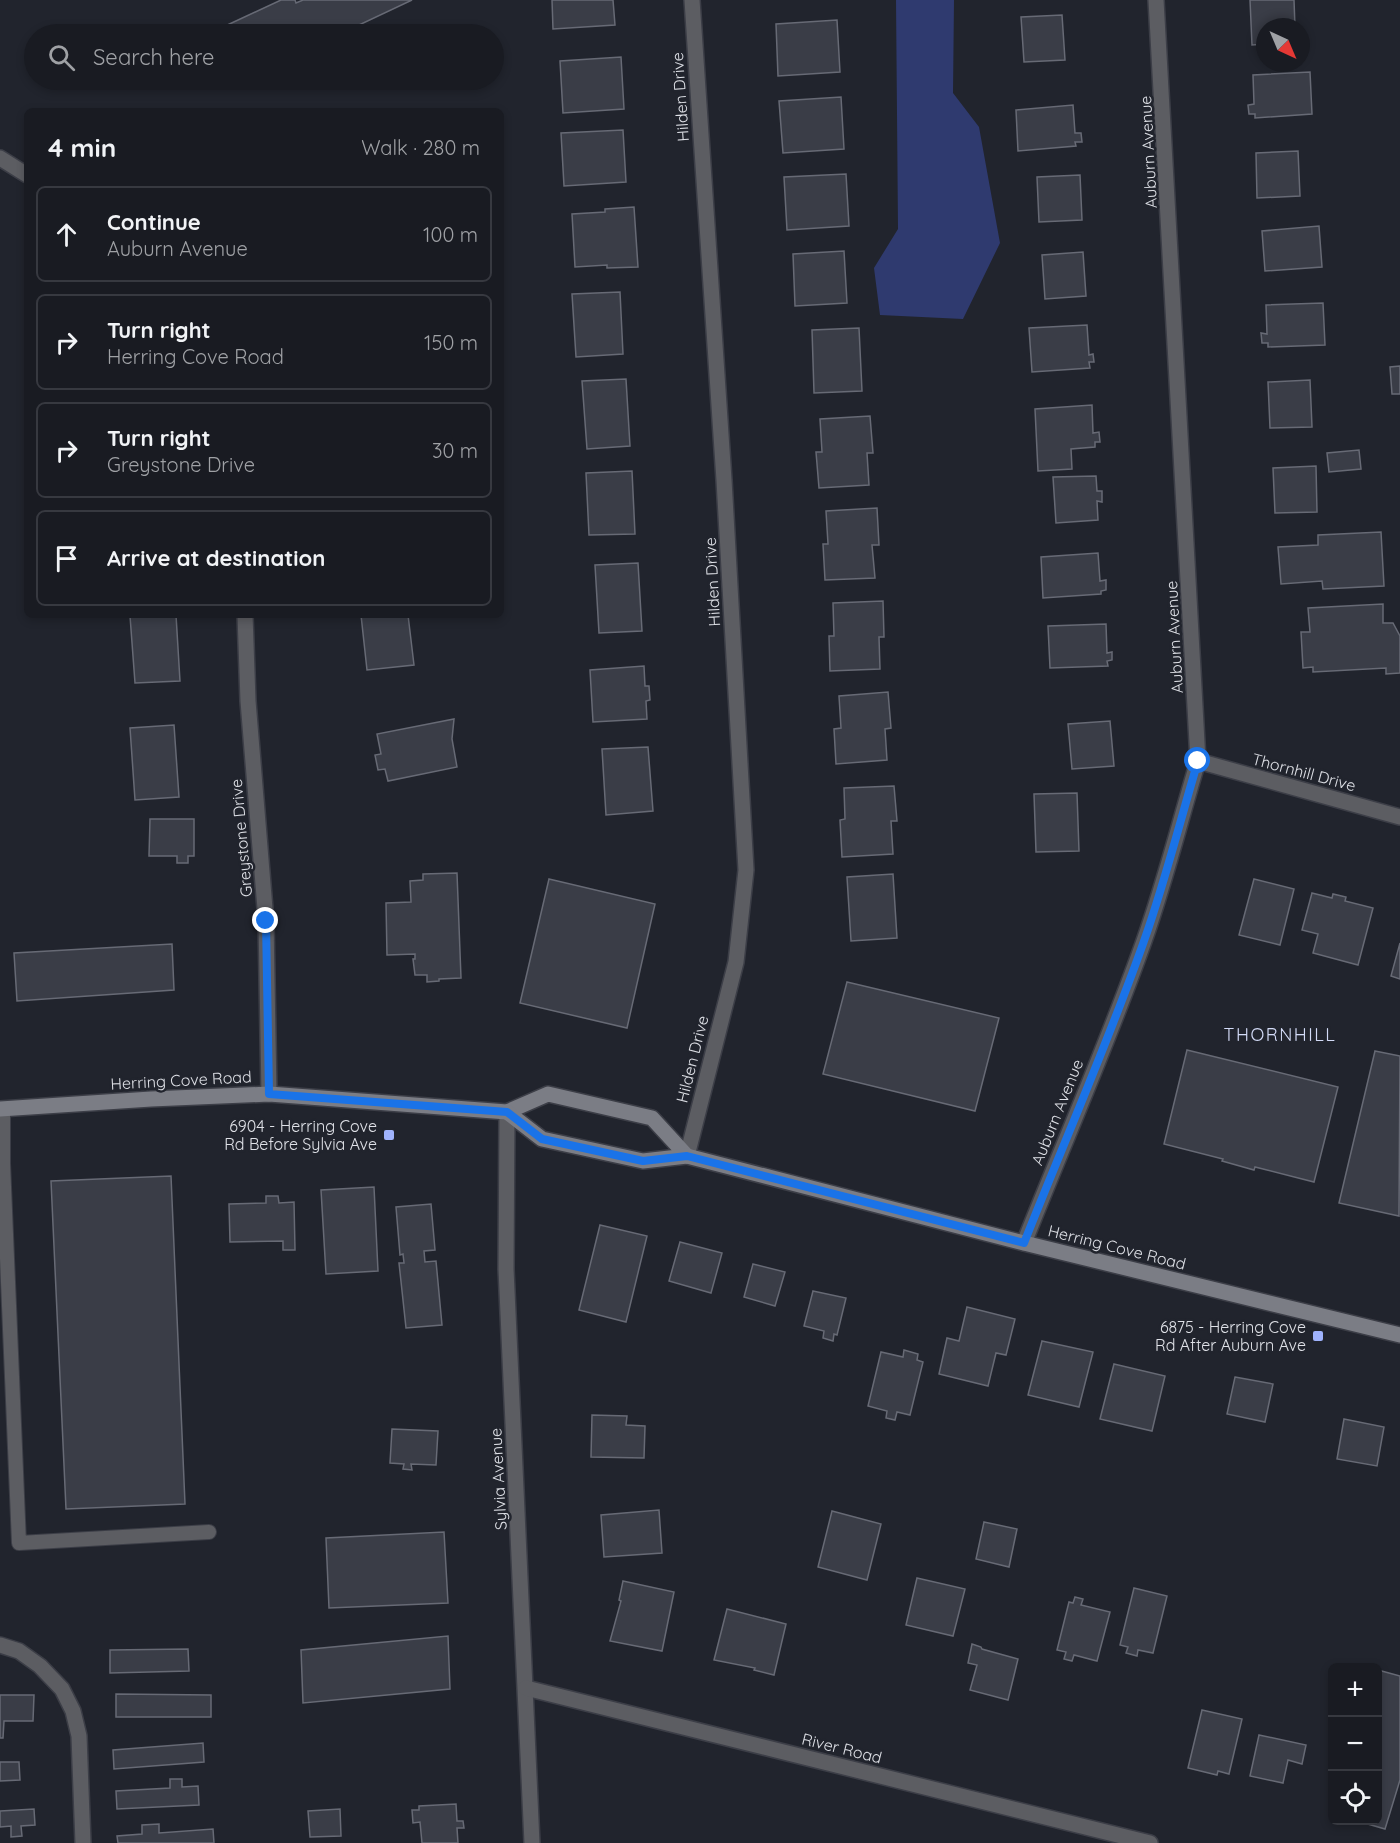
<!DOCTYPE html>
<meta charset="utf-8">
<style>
:root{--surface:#191b22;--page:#22242a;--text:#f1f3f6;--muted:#9fa1a5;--line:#373940}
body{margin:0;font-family:Quicksand,sans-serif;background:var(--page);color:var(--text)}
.controls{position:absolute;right:18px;bottom:18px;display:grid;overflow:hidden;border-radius:9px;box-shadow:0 3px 9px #0003}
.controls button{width:54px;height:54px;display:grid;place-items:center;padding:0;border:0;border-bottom:2px solid var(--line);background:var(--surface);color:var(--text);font:30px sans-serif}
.compass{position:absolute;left:1256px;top:18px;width:54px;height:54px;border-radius:50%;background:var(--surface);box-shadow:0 3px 9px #0003;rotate:136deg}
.stop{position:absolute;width:18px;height:18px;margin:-14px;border:4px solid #1a73e8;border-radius:50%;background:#fff}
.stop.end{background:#1a73e8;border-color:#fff;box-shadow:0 2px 6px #0008}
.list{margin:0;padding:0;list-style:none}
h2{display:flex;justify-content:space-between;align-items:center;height:78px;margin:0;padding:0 24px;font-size:26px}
h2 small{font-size:20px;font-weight:400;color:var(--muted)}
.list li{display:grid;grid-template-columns:39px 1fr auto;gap:18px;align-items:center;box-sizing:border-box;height:96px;margin:0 12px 12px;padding:0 12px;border:2px solid var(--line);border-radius:9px}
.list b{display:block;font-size:22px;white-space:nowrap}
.list p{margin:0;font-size:20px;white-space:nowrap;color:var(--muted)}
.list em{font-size:20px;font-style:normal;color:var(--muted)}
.icon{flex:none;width:33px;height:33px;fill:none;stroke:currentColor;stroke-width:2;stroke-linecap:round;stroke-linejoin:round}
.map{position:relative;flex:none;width:1400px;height:1843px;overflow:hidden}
.search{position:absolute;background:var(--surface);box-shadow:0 3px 9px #0003;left:24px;top:24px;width:480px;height:66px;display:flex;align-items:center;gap:15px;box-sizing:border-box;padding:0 21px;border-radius:33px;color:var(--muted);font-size:22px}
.panel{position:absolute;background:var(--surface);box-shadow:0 3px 9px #0003;left:24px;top:108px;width:480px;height:510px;border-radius:9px}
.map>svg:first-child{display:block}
.green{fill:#2f3a6f}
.building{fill:#3a3d47;stroke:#676a75;stroke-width:1.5}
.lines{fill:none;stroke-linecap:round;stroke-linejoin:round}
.lane-casing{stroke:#3c3e47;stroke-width:16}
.street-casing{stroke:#3c3e47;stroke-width:18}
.secondary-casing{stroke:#3c3e47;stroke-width:18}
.lane{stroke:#5c5d62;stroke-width:14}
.street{stroke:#5c5d62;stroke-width:15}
.secondary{stroke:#7b7d85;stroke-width:15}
.route{stroke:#1a73e8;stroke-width:8}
.poi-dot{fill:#a0b3fd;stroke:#21242d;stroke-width:2}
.labels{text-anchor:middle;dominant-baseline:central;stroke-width:5;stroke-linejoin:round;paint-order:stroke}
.street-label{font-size:16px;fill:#dfe1e7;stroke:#21242d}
.poi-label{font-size:16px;fill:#dfe1e7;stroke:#21242d;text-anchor:end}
.neighbourhood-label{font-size:18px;letter-spacing:1.5px;fill:#d3dbf7;stroke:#21242d}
</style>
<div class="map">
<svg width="1400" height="1843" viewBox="0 0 1400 1843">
<rect width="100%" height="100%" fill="#21242d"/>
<path class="green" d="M896,0H954L953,93L979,127L1000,243L963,319L880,315L874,268L898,229Z"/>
<g class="building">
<path d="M281,0H295L296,3L303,0H412L340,34H326L324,31L317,34H208Z"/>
<path d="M552,0H613L615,25L553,29Z"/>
<path d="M1250,0H1294L1295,27H1265V44L1252,45Z"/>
<path d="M1062,15L1065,60L1024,62L1021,17Z"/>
<path d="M837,20L840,72L778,76L776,24Z"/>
<path d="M621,57L624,109L563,113L560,61Z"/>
<path d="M1310,72L1312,114L1255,118V114H1249L1248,105L1254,104L1253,75Z"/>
<path d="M841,97L844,149L783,153L779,101Z"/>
<path d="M1073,105L1075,133H1081L1082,142H1075L1076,146L1018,151L1016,110Z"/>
<path d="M623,130L626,182L564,186L561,133Z"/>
<path d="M1298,151L1300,196L1257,198L1256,153Z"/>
<path d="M846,174L849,226L787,230L784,177Z"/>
<path d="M1080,175L1082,220L1039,222L1037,177Z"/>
<path d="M634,207L638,267L607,268V265L575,267L572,214L605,212V209Z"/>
<path d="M1319,226L1322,267L1265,271L1262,231Z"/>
<path d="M844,251L847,303L795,306L793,254Z"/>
<path d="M1083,252L1086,296L1045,299L1042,255Z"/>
<path d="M620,292L623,354L576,357L572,294Z"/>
<path d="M1323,303L1325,345L1268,347V343H1262L1261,333L1267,334L1266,305Z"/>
<path d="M1087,325L1089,355L1093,354L1094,362H1089L1090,368L1032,372L1029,328Z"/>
<path d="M859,328L862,391L814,393L812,330Z"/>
<path d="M1400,366V394H1392L1390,367Z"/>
<path d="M626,379L630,446L587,449L582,381Z"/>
<path d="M1310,380L1312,427L1270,428L1268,382Z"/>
<path d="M1092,405L1093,433L1099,432L1100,442H1095V447L1071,449L1072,469L1038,471L1035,409Z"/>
<path d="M870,416L873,453H867L869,485L819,488L816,452H822L820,419Z"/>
<path d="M1359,450L1361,469L1329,472L1327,453Z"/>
<path d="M1316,466L1317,512L1275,513L1273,468Z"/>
<path d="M632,471L635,534L589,535L586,473Z"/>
<path d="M1096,476L1097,491H1102V502L1097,501L1098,520L1056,523L1053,477Z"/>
<path d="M877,508L879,545H872L875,578L825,580L823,544H828L826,511Z"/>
<path d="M1381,532L1384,586L1323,589L1322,581L1281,584L1278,547L1318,545V535Z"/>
<path d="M1098,553L1100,581L1106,580V590L1101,591V594L1043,598L1041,557Z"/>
<path d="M638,563L642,631L599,633L595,565Z"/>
<path d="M883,601L884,637H879L880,669L830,671L829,636H834L833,603Z"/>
<path d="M1383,604V623H1393L1400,636V673L1386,674V668L1313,672V667L1303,668L1301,632H1310L1308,608Z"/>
<path d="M148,615H176L180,681L135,683L130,616Z"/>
<path d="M361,615H408L414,665L367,670Z"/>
<path d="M1106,624L1107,653L1112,652V660L1107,661L1108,666L1050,668L1048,626Z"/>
<path d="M644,666L645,686H649L650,700L646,701L647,719L593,722L590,670Z"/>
<path d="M888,692L891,728L885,729L887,760L836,764L834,729L841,728L839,696Z"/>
<path d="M454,719L452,739L457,767L388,781L385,769L378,770L375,755L381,754L377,734Z"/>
<path d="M1110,721L1114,766L1072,769L1068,724Z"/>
<path d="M174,725L179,797L135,800L130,728Z"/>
<path d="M648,747L653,811L606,815L602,749Z"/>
<path d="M894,786L897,821H891L893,854L842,857L840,820L845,819L844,788Z"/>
<path d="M1077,793L1079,851L1036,852L1034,794Z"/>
<path d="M150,819H194V856H188V863H177V856H149Z"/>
<path d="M457,873L461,978L439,979V981L427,982V975H415L413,959H415V954L387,955L386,903L411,902L410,881L423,880V874Z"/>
<path d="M893,874L897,938L851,941L847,877Z"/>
<path d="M549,879L655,904L627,1028L520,1003Z"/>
<path d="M1254,879L1294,889L1280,945L1239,935Z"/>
<path d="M1312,893L1332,898L1333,894L1346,897L1345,901L1373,908L1358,965L1313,953L1318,934L1302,930Z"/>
<path d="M1400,943V979L1391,976Z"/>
<path d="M172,944L174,990L17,1001L14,953Z"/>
<path d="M847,982L999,1018L975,1111L823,1074Z"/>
<path d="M1187,1050L1338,1087L1314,1182L1255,1167L1254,1170L1222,1161L1223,1159L1164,1144Z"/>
<path d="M1375,1051L1400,1056L1399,1216L1339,1203Z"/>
<path d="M171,1176L185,1504L66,1509L51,1181Z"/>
<path d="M374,1187L378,1271L326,1274L321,1190Z"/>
<path d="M266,1196H278L279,1203L294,1202L295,1250H283V1241L230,1242L229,1204L266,1203Z"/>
<path d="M431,1204L435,1250L424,1251L425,1262L436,1261L442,1325L406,1328L399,1263H404L403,1254L400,1255L396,1207Z"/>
<path d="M600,1225L647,1236L626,1322L579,1310Z"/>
<path d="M680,1242L722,1253L711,1293L669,1281Z"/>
<path d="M753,1264L785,1272L775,1306L744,1297Z"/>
<path d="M813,1291L846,1298L837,1335L834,1334L833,1341L823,1338L824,1331L804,1326Z"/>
<path d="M967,1307L1015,1319L1006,1355L996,1353L988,1386L939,1374L947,1338L959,1341Z"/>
<path d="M1042,1341L1093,1352L1079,1407L1028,1395Z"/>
<path d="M904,1350L918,1354L917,1360L923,1362L910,1415L897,1412L895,1420L886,1418L887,1411L868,1406L881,1352L903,1357Z"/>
<path d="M1114,1364L1165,1376L1152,1431L1100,1419Z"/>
<path d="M1235,1377L1273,1384L1265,1422L1227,1414Z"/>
<path d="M592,1415L627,1416L626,1425L645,1426L644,1458L591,1457Z"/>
<path d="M1344,1419L1384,1427L1377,1466L1337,1459Z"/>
<path d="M392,1429L438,1431L436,1465L411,1464L412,1470L403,1469L404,1464L390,1463Z"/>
<path d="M659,1510L662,1553L604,1557L601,1515Z"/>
<path d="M832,1511L881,1524L867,1580L818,1567Z"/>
<path d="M984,1522L1017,1529L1009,1567L976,1559Z"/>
<path d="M444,1532L448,1603L329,1608L326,1538Z"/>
<path d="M917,1578L965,1589L953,1636L906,1625Z"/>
<path d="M623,1581L674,1592L662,1651L610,1641L621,1601L619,1600Z"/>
<path d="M1134,1588L1167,1596L1153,1653L1138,1650L1137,1656L1126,1653L1128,1647L1120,1645Z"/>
<path d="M1075,1597L1083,1599L1081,1605L1110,1612L1097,1661L1074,1655L1072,1661L1064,1659L1066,1652L1057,1650L1069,1602L1073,1603Z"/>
<path d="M727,1609L786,1624L774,1675L754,1670L755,1668L714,1660Z"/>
<path d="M448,1636L450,1689L303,1703L301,1650Z"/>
<path d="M972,1644L981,1647L982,1649L1018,1659L1008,1700L970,1690L977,1665L968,1663Z"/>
<path d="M188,1649L189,1671L110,1673V1650Z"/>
<path d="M1378,1670L1400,1676V1780L1385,1829L1354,1820H1378Z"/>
<path d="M116,1694L211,1695V1717H116Z"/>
<path d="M0,1695H34L33,1721H4L3,1738H0Z"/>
<path d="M1202,1710L1242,1719L1229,1774L1218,1771L1217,1775L1188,1768Z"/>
<path d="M1259,1735L1306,1745L1302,1764L1288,1760L1283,1783L1250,1776Z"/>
<path d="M203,1743L204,1762L114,1769L113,1750Z"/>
<path d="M0,1762H19L20,1780L0,1781Z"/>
<path d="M170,1779H182V1787L198,1786L199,1805L117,1809L116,1791L170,1788Z"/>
<path d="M456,1804L457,1821H463L464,1828H457L458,1843H422L420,1822L413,1823L412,1810H419V1806Z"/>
<path d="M34,1809L35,1825L21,1826L22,1836L11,1837V1826L0,1827V1811Z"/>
<path d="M340,1809L341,1836L310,1837L308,1811Z"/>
<path d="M159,1824V1833L213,1829L214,1843H118L117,1836L142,1834V1825Z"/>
</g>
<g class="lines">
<defs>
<path id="lane" d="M3,1109V1163L19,1543L209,1532"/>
<g id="street">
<path d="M0,158L27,175"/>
<path d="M245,615L248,701L266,921L269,1094"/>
<path d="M1198,761L1400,817"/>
<path d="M507,1112L506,1269L532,1843"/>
<path d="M687,1156L736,962L746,870L724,480L692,0"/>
<path d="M1024,1243C1064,1142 1108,1043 1144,941C1165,882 1180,821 1198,761L1156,0"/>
<path d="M0,1645L19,1651L40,1666L62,1689L73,1711L79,1736L83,1843"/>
<path d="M526,1688L1150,1843"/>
</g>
<g id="secondary">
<path d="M0,1109L151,1099L269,1094L507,1112L548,1094L652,1118L687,1156"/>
<path d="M507,1112L542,1139L643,1161L687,1156L1024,1243L1400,1335"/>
</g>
</defs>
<use href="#lane" class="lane-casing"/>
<use href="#street" class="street-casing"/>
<use href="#secondary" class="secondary-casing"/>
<use href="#lane" class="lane"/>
<use href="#street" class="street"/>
<use href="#secondary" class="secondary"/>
</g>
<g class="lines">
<path class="route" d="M266,921L269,1094L507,1112L542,1139L643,1161L687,1156L1024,1243C1064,1142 1108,1043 1144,941C1165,882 1180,821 1198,761"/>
</g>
<g class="poi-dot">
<rect x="383" y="1129" width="12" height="12" rx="3"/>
<rect x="1312" y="1330" width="12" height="12" rx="3"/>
</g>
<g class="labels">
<g class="street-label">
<text transform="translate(680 97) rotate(-94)">Hilden Drive</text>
<text transform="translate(1148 152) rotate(-93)">Auburn Avenue</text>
<text transform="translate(712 582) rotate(-93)">Hilden Drive</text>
<text transform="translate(1174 637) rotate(-93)">Auburn Avenue</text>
<text transform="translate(1304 772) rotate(15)">Thornhill Drive</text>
<text transform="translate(241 838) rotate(-95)">Greystone Drive</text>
<text transform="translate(692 1059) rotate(-76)">Hilden Drive</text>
<text transform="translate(181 1080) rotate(-3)">Herring Cove Road</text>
<text transform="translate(1057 1112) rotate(-68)">Auburn Avenue</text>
<text transform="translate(1117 1247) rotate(14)">Herring Cove Road</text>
<text transform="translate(498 1479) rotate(-93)">Sylvia Avenue</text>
<text transform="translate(842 1748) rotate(14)">River Road</text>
</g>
<g class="poi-label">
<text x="377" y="1126">6904 - Herring Cove<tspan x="377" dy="18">Rd Before Sylvia Ave</tspan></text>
<text x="1306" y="1327">6875 - Herring Cove<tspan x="1306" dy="18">Rd After Auburn Ave</tspan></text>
</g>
<g class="neighbourhood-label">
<text x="1280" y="1034">THORNHILL</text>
</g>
</g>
</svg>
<div class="controls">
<button>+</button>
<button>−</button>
<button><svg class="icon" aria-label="locate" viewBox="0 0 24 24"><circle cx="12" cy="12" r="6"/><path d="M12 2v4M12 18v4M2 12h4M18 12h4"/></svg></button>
</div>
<svg class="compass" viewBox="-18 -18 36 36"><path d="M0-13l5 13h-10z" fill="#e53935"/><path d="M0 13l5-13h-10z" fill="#9fa1a5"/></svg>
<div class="stop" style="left:1198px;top:761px"></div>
<div class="stop end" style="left:266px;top:921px"></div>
<div class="search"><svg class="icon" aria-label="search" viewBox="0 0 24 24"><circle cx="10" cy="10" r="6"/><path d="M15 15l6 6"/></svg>Search here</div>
<section class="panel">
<h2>4 min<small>Walk · 280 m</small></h2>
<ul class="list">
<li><svg class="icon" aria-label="ahead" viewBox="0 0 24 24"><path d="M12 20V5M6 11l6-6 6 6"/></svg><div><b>Continue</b><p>Auburn Avenue</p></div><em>100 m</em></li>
<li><svg class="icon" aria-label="right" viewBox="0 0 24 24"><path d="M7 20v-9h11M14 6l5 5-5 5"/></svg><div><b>Turn right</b><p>Herring Cove Road</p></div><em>150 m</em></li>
<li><svg class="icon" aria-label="right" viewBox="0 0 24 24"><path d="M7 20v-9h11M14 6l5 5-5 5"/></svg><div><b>Turn right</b><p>Greystone Drive</p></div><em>30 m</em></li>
<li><svg class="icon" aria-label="arrive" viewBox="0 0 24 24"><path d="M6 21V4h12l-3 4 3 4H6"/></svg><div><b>Arrive at destination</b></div></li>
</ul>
</section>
</div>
